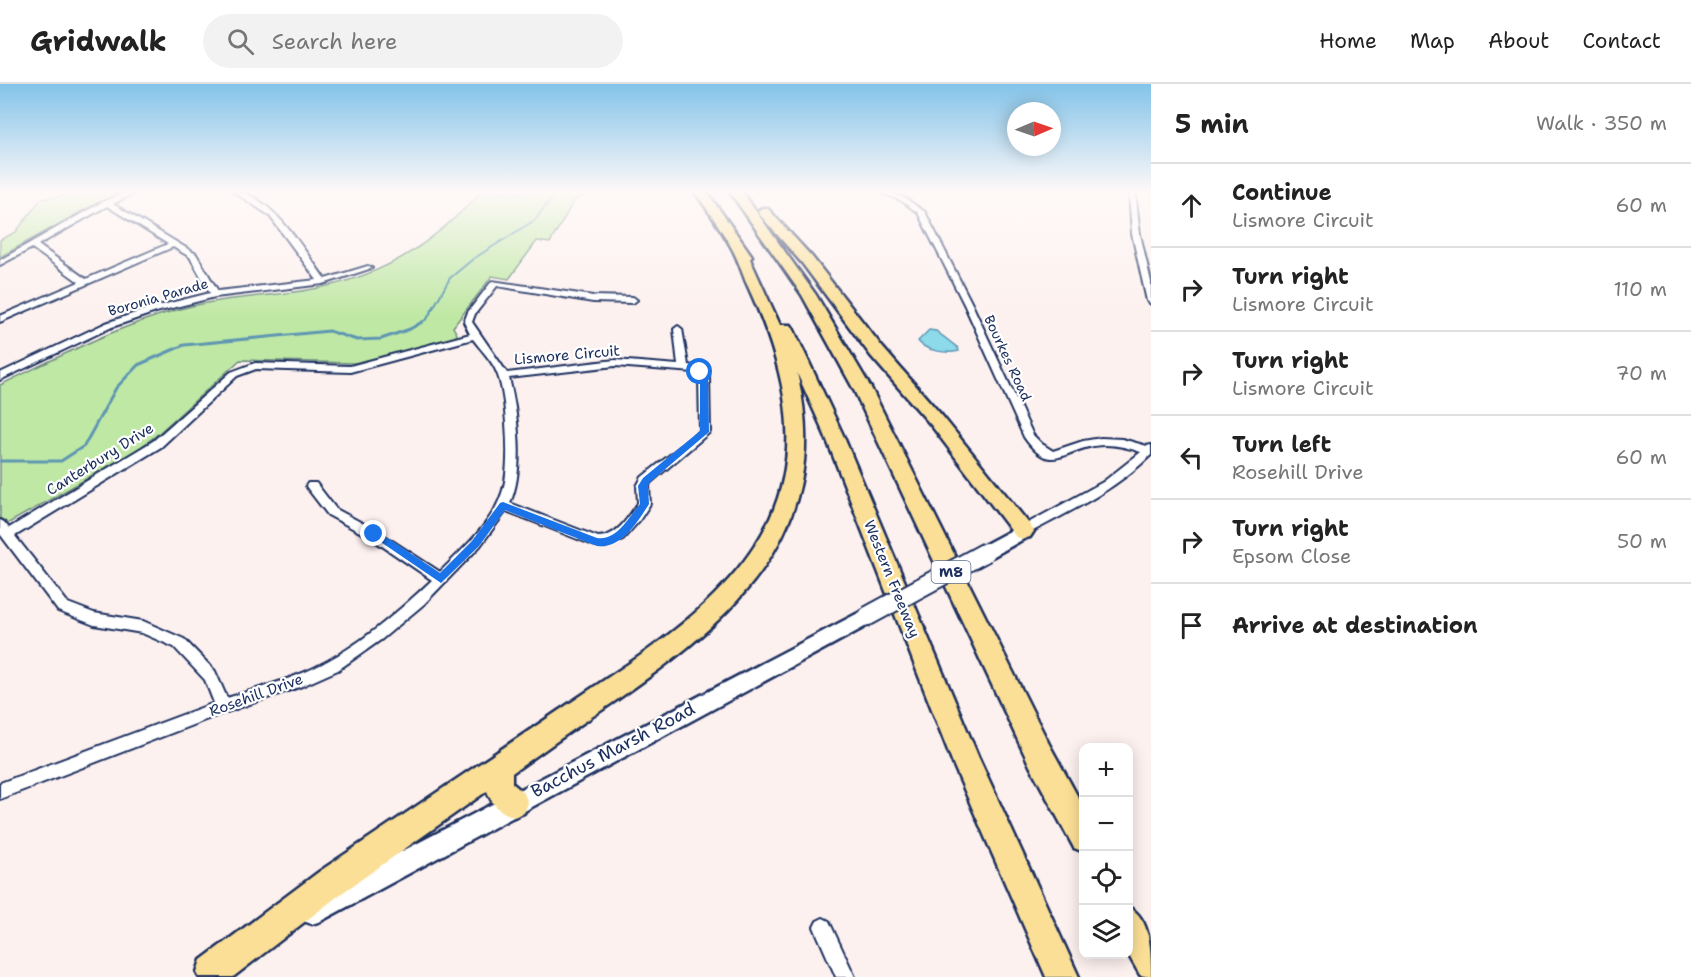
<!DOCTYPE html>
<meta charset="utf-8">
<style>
:root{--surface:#fff;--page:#f2f2f2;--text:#222;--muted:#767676;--line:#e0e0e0}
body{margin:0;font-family:"Shantell Sans",sans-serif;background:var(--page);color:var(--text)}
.controls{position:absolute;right:18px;bottom:18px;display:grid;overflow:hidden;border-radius:12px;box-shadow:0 3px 15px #0003}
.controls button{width:54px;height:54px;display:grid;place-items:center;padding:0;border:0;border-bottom:2px solid var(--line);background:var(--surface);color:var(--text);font:30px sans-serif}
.compass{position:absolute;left:1007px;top:18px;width:54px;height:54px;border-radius:50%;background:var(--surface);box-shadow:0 3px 15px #0003;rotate:88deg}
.stop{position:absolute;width:18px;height:18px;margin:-14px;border:4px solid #1a73e8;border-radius:50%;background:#fff}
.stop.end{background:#1a73e8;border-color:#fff;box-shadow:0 2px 6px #0008}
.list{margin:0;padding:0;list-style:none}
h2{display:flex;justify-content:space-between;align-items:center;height:78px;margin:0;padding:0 24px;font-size:26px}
h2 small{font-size:20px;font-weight:400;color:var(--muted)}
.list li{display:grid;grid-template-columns:39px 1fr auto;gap:18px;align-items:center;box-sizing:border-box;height:84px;padding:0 24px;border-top:2px solid var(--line)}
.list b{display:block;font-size:22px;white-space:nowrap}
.list p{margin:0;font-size:20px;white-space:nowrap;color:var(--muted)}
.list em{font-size:20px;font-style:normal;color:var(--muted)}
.icon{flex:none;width:33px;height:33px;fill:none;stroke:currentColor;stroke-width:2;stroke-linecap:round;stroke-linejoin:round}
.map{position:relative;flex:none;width:1151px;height:893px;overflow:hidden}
header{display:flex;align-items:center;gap:36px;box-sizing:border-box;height:84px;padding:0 30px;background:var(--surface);border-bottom:2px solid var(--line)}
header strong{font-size:28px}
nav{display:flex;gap:33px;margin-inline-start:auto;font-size:21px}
.search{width:420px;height:54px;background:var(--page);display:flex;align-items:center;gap:15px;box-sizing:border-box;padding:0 21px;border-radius:33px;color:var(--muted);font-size:22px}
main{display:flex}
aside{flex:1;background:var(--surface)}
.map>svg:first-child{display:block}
.green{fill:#bfe8a4;stroke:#6d8c81;stroke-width:1.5}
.water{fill:#8cdaea;stroke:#5f96b2;stroke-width:1.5}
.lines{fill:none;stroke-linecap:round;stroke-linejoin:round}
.stream-far1{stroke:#5f96b2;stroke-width:2}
.stream{stroke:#5f96b2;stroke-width:3}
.minor-casing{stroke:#1b2f5e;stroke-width:4}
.secondary-casing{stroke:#1b2f5e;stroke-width:5}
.motorway-casing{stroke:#1b2f5e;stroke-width:5}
.minor{fill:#fff;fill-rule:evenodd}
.secondary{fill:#fff;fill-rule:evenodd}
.motorway{fill:#fbdf96;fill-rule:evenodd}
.secondary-bridge-casing{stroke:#1b2f5e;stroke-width:22;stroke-linecap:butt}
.secondary-bridge{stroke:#fff;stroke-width:18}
.route{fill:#1a73e8}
.labels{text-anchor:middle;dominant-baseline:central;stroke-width:4.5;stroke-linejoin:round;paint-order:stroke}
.far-street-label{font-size:14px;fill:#1b2f5e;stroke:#fff}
.shield{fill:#fff;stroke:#5f6d8e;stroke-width:1.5}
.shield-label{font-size:14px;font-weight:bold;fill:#1b2f5e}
.street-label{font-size:15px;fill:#1b2f5e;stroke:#fff}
.near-street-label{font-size:18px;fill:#1b2f5e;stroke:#fff}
</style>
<header>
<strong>Gridwalk</strong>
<div class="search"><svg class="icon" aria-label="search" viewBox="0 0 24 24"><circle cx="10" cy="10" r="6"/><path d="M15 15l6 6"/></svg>Search here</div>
<nav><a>Home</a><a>Map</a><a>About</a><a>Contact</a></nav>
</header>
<main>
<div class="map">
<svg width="1151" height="893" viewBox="0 0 1151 893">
<rect width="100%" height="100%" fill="#fdf1ef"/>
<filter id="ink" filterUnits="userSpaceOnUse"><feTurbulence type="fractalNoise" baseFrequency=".0167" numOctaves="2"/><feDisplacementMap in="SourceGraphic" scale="12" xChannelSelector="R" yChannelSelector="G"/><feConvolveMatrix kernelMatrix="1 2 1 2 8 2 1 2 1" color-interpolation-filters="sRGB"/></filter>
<g filter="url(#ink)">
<g class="green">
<path d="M94,108H121L80,128L0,173V156L16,148L41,115Z"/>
<path d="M481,108H589L574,117L550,159L537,157L509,195L492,192L453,243L457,250L455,254L416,266L354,279L240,276L159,349L137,366L0,444V301C59,273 117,242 180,225C220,214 261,213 302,207C379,195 427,165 481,108Z"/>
</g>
<path class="water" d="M929,246L936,247L958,264L959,267C947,270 925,267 918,257Z"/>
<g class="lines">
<path class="stream-far1" d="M420,239L427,235L450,194L473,175L535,136L556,108"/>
<path class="stream" d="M0,377H61L84,362L116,304L138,281L184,261L329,247L357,256L381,255L410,245L422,238"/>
<defs>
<g id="minor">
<path d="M127,108H136L113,120L196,170L218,207L317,196L269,131L234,108C270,108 305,168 325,195L368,182L372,184L323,200L215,213L156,228L112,243L0,296V289L106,239L150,224L210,209L190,173L173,163L0,238V232L79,198L32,164L0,181V176L104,117ZM107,122L168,160L86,195L38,161Z"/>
<path d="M880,108H889L906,115L925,128L972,220L1033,351L1042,360L1053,367L1083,357L1101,354L1122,355L1147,362L1151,361V371C1115,406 1071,427 1027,450H1019L1017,447L1019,444L1103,398L1141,368C1126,363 1110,359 1094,362C1062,367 1050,391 1024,353L964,220L918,129L902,117Z"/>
<path d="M1129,108H1135L1140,150L1151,198V220L1147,217L1132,150Z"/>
<path d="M492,197L593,212L633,213L637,216L633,219L593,218L497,202L475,230L472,238L507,289L615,276L678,281L674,245L678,242L682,245L688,281L700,283L709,292L710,348L650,399L649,402L650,420L639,437L623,455L605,463L593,461L506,427L480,462L424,520L382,555L338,586L302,602L221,630L0,715V699L214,619L205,596L174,563L142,549L94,541L58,527L0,450V436L4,438L9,444L153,357L231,288L255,279L350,282L470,250L464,238L468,228ZM473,255C481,266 492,276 497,289C506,310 509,366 506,390C505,402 501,414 495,425C481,449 460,468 440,488L377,447L336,425L316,399H308L306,402L308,405L328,431L369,453L432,496C397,529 358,563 314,584C286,597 256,605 227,614L215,587L184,555L143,537L94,529L68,519L15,452L161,363L237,292L256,285L350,288ZM615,282L694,288L699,293L700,347L642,393L637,402L638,419C628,434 617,453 598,453L510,419C525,385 518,330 509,294Z"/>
<path d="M823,834L829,837L855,893H836L814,843L817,837Z"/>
</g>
<g id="secondary">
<path d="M1023,440L1029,442L1031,447L1029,452L992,473L986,475L980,473L978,468L980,463Z"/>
<path d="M868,524L874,526L877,532L874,538L321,837L312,840L303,837L300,828L303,819Z"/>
</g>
<g id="motorway">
<path d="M695,108H707L752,172L750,175L780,241H791L793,244L843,351L978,672L1079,893H1046L954,682L825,351L797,289C837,454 724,543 602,626C572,646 542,668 512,689V699L524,709L528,719L524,729L514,733C499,727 493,722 487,707L342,809L233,893H199L197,888L201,876L320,787L637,574C685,540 732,502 762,450C809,368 783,278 746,198C741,186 737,172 730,161C720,143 707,125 695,108Z"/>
<path d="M730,108H742L816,211L871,304L1050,662L1084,724V768L1074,764L1030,682L853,304L802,211Z"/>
<path d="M764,124L768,125L812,173L883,264L943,333L1030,441L1034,447L1030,453L1023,455L1016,453L931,341L871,272L802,179L760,131L758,128L760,125Z"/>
<path d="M1128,823C1151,834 1151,867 1151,893L1140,891L1128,870Z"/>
</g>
</defs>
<use href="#minor" class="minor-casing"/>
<use href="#secondary" class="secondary-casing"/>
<use href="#motorway" class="motorway-casing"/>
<use href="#minor" class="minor"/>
<use href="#secondary" class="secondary"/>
<use href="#motorway" class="motorway"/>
<defs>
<path id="secondary-bridge" d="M868,532L986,468"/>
</defs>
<use href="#secondary-bridge" class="secondary-bridge-casing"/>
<use href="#secondary-bridge" class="secondary-bridge"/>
</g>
</g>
<linearGradient id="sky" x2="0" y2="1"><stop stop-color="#83c3e9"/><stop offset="0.46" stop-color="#fef9f8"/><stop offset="1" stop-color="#fef9f8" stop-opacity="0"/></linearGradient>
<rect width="1151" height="233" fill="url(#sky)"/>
<path class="route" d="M700,286L708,292L709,348L650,398L648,402L649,420C637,439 621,465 597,462L505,426L479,462L441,499L369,450L374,446L377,447L440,489L472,457L500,419L503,418L597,454C617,457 629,433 640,420L638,402L643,394L700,347V292L697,288Z"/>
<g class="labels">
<g class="far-street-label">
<text transform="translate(158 213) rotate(-16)">Boronia Parade</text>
<text transform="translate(1008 274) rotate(65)">Bourkes Road</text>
</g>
<rect class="shield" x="931.5" y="477" width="39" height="22" rx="4.5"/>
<g class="shield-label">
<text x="951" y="488">M8</text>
</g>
<g class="street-label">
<text transform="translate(567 271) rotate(-5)">Lismore Circuit</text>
<text transform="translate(100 375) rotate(-32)">Canterbury Drive</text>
<text transform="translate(892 495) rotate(68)">Western Freeway</text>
<text transform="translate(256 611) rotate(-20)">Rosehill Drive</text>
</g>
<g class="near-street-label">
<text transform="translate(613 666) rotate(-28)">Bacchus Marsh Road</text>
</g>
</g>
</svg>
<div class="controls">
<button>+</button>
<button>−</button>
<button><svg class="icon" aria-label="locate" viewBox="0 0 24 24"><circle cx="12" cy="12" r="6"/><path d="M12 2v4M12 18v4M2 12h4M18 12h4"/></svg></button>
<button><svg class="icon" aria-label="layers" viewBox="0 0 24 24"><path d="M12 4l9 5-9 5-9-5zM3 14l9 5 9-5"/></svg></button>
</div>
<svg class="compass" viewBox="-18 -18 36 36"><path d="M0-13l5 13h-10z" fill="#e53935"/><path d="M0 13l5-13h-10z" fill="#767676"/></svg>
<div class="stop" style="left:700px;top:288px"></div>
<div class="stop end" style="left:374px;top:450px"></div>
</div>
<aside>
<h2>5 min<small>Walk · 350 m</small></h2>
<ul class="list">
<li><svg class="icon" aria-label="ahead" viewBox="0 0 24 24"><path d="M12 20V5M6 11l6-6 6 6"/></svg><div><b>Continue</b><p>Lismore Circuit</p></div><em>60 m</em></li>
<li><svg class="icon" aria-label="right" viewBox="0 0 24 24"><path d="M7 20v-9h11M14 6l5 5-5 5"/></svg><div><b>Turn right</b><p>Lismore Circuit</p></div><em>110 m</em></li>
<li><svg class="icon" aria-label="right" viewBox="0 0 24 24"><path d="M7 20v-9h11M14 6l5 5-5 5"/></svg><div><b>Turn right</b><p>Lismore Circuit</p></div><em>70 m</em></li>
<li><svg class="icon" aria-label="left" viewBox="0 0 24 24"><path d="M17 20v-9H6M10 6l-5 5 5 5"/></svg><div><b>Turn left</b><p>Rosehill Drive</p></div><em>60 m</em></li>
<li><svg class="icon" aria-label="right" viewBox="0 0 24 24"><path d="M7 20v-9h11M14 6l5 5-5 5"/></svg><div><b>Turn right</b><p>Epsom Close</p></div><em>50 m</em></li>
<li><svg class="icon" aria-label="arrive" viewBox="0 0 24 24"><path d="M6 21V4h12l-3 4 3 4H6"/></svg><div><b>Arrive at destination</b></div></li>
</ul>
</aside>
</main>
